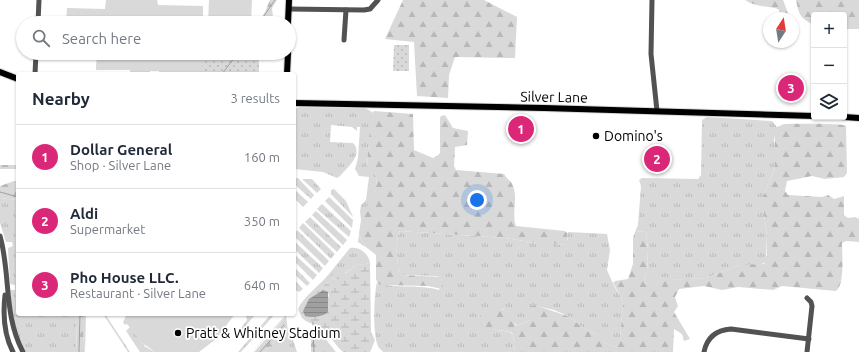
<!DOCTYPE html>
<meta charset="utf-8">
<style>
:root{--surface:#fff;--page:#f6f6f7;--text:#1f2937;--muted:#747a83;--line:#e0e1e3;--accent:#db2777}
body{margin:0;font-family:Ubuntu,sans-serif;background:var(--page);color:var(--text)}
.controls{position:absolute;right:12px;top:12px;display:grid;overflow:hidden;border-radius:4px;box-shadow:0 1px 3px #0004}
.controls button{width:36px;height:36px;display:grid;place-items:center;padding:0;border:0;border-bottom:1px solid var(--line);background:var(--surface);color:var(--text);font:20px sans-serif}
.compass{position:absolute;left:763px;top:12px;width:36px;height:36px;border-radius:50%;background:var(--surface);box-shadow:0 1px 3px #0004;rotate:12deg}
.you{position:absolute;left:477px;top:200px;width:14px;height:14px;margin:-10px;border:3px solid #fff;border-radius:50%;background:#1a73e8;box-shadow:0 0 0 6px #1a73e833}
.badge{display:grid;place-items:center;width:26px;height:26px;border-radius:50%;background:var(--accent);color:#fff;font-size:13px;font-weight:700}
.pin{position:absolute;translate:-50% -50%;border:2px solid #fff;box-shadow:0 1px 4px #0006}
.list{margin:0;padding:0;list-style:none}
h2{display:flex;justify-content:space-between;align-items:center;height:52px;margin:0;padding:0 16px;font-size:17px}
h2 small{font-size:13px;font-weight:400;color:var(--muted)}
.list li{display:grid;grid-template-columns:26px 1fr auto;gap:12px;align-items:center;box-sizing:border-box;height:64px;padding:0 16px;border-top:1px solid var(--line)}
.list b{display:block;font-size:15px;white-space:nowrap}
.list p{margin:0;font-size:13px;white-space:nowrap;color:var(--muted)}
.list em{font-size:13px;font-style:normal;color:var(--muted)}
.icon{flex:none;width:22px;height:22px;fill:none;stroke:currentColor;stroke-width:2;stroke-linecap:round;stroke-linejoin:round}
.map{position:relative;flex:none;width:859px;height:352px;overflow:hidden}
.search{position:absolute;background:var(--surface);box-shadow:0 1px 3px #0004;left:16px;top:16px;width:280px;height:44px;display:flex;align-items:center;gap:10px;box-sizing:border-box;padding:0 14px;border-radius:22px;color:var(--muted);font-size:15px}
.panel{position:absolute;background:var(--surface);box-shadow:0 1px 3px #0004;left:16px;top:72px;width:280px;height:244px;border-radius:4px}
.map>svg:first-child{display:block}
.grass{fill:url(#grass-tufts)}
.forest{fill:url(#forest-firs)}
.wetland{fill:url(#wetland-marsh);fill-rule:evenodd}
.park{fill:url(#park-dots)}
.pitch{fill:#d9d9d9}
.water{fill:url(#water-rules)}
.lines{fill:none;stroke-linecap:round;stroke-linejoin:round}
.stream{stroke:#a0a0a0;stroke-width:1}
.major-casing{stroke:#dbdbdb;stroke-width:8}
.minor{stroke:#525252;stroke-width:5}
.major{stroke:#000;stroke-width:6}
.poi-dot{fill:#000;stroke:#fff;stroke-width:1.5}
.labels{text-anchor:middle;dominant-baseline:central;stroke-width:3.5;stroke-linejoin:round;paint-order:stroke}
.street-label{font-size:14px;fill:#000;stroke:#fff}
.poi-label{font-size:14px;fill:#000;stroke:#fff;text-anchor:start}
</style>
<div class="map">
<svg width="859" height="352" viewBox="0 0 859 352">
<defs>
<pattern id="grass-tufts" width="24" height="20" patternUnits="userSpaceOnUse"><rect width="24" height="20" fill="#d9d9d9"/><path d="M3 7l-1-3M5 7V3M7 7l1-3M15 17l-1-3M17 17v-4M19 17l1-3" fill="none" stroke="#b8b8b8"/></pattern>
<pattern id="forest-firs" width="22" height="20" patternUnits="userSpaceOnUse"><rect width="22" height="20" fill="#d9d9d9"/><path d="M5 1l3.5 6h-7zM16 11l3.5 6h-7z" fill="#b8b8b8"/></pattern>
<pattern id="wetland-marsh" width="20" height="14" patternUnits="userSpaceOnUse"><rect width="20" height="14" fill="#d9d9d9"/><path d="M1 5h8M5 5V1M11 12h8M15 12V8" fill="none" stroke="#b8b8b8"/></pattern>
<pattern id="park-dots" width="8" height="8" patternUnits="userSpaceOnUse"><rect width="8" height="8" fill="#d9d9d9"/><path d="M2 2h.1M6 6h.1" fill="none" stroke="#b8b8b8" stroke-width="1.8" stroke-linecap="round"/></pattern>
<pattern id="water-rules" width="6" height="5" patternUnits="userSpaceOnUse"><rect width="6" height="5" fill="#a0a0a0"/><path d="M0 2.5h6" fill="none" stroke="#888"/></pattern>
</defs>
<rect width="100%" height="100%" fill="#fff"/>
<g class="grass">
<path d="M299,107L365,108L372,112L367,166L376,176L377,188L370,205L364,212L359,235L365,246L375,253L358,242L361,220L360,211L361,205L366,200L369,177L359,176L355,169L358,158L360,127H357V131L352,127L331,125L330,142L353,143C364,154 347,168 340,176L337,178L323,172L294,169V110Z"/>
<path d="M707,117L772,121L777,127L774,140L776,150L775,167L764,195V214L767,235L766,262L759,265H740L706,278L670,280L645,284L644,280L647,273L648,249L646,233L645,231L635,232L638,225L641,186L639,180L642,178L698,179L701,175L702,120Z"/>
<path d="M294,178H298L314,195L311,199L294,184Z"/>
<path d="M302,179H312L321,189L317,193Z"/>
<path d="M294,189L308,202L303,207L294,198Z"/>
<path d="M334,189L346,201L353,217L331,194V190Z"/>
<path d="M329,197L353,220L352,228L325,201Z"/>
<path d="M0,198L18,200V314H77L76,352H26C16,333 10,311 10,290H15V285L10,284L8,248L13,246L12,242H6L0,223Z"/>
<path d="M322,204L351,231L349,237L317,209Z"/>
<path d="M316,211L347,240L343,245L312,215Z"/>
<path d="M310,217L341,247L337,252L305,222Z"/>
<path d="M303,223L335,254L331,259L299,228Z"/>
<path d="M297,230L329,261L325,266L294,236Z"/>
<path d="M400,231L505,238L537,243H550L564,245L568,240L567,233L569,232L607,234L610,250L607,270L614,286L623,300L620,343L616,347L602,342L596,334L583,328L570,317L554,310L533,305L530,308V320L517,326L504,309L488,314L482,326C490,329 502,331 510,332L513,335L515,352H383C382,350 380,349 379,348C372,337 374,295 377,282C385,289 423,284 439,290L442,285V280L437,276L402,275C396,270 395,237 400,231Z"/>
<path d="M294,241L323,268L319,273L294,249Z"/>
<path d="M350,248C359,246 369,254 370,263L357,265L335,280L329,274Z"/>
<path d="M294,254L317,275L313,280L294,261Z"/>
<path d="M294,267L310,283L307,286L294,274Z"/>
<path d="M294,279L303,289L299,292L294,289Z"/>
<path d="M83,314H86L85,352L83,335Z"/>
<path d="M103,314H105L130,352H128Z"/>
<path d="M271,314H275L241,352H238Z"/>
<path d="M252,315L254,316L237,336L236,335L247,320L246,316Z"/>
<path d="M286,315L288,332L291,340H293L297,352H265L286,328V317L252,352Z"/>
<path d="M130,327L137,336L143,339L141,342L145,345L144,346L155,352H140L126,331Z"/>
</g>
<g class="forest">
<path d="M270,0H277L272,8L273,18L265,19L266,23H258L265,12Z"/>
<path d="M403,0H484L517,17L515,58L455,57L449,75L448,98L417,96L414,42L385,39Z"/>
<path d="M745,0H783L790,18H779V10C775,6 756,8 745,0Z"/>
<path d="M796,0H859V29H844V15H814V25C800,18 799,15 796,0Z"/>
<path d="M374,111L413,114L414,150L433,158L437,156L440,153V118L441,116L445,115L453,128L468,131L467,145L455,147L454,166L456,170L504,174C506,178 511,181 512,184C519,197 511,213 516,226L565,231L567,233L568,243L564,245L550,243H537L505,238L400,231C395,237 396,270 402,275L439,277C443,279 444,285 442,289L428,286L380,285L376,280V255L365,246L359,235C359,231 363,214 364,211C373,197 378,194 376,176L368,170L367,166L371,114Z"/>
<path d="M784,124C792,124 843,123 846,126L847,173L844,177L825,179L812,176L787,181L785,191L788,195L822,197L828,195L834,199L844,196V215L848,218L855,217L859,219V242L846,241L842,243C842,254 845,284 836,291L782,286L773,290L738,287L722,290L704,286L679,289L675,297L678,306L674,312L690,339L684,341L682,334L674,329L673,352H515L513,335L511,332L483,328L480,314L506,309L514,318L515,325L517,326L530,320V306L535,305L570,317L583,328L596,334L603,342L616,347L620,342L623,300L613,283L615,281L628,279L633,264V238L635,232L645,231L646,233L648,249L647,273L644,280L645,284L665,280L706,278L740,265L764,264L767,255V235L764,214V195L775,167V128Z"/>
<rect x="0" y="165" width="18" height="4"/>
<path d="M14,181H18V200L0,198V186Z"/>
<path d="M329,274L335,280L328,282L300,314L298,309C303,297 320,285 329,274Z"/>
<path d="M77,314H83V335L85,352H76Z"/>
<path d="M286,317V328L265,352H254Z"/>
<path d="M313,332H320L336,352H311V334Z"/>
</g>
<path class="wetland" d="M370,263L371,332L375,340L370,352H343C335,345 330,334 322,328C315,324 300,322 300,312L306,302L330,280H335L341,273H346L357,265ZM321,291L329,294L328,300L303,311L309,299Z"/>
<g class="park">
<path d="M394,45H409V71H393Z"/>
<path d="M64,53H259V73L159,74V71H150V74H131L130,70H96L97,56L64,57Z"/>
</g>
<g class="pitch">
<path d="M106,0H157L158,5L203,6V23H66L67,8L105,9Z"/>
<path d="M209,0H252L251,23H208Z"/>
<path d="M64,53H203L202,74H159V71H150V74H131L130,70H96L97,56L64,57Z"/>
<path d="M127,314H235L216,339L199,352H155L141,342L142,339L137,336L127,324L125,325L123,322Z"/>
</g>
<path class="water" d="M323,290L328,292V312C322,317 312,318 305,316L303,311L309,299Z"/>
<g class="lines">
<g class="stream">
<path d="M259,23L275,0"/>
<path d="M222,74L238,53"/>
<path d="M0,192L18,197"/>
<path d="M313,325V322"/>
<path d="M313,333L314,352"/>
<path d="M79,352L80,314"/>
<path d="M260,352L284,325"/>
</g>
<defs>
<g id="major">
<path d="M288,23L289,0"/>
<path d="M0,72L18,79"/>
<path d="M287,74L288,53"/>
<path d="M294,103L544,108L814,116"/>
<path d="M844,117L859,118"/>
</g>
</defs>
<use href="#major" class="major-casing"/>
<g class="minor">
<path d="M652,0L651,54L657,111"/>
<path d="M289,9L364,10L370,9L378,0"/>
<path d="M38,23L39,0"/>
<path d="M344,40L346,10"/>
<path d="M35,74L36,53"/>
<path d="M0,236C11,275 3,314 23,352"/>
<path d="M5,295C3,313 4,335 13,352"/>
<path d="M704,352C707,337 717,330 731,329L809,339"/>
<path d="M807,352L812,306L811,302L807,298"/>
</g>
<use href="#major" class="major"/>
</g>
<g class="poi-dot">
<circle cx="596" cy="136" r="4"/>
<circle cx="178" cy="333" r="4"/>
</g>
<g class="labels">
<g class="street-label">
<text transform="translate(554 97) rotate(1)">Silver Lane</text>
</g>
<g class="poi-label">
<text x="604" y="136">Domino's</text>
<text x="186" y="333">Pratt &amp; Whitney Stadium</text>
</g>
</g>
</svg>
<div class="controls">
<button>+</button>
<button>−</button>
<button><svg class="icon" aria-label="layers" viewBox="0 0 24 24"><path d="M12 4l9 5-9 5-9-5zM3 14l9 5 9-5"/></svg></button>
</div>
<svg class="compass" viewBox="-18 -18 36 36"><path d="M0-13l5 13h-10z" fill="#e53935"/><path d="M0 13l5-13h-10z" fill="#747a83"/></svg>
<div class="you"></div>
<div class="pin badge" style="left:521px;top:129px">1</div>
<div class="pin badge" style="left:657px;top:159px">2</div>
<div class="pin badge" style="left:791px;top:88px">3</div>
<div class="search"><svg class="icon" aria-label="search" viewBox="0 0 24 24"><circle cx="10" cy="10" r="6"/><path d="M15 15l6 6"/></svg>Search here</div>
<section class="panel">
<h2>Nearby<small>3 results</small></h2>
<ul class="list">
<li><span class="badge">1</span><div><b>Dollar General</b><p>Shop · Silver Lane</p></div><em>160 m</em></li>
<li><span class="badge">2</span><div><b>Aldi</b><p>Supermarket</p></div><em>350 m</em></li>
<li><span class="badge">3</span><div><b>Pho House LLC.</b><p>Restaurant · Silver Lane</p></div><em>640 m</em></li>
</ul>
</section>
</div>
